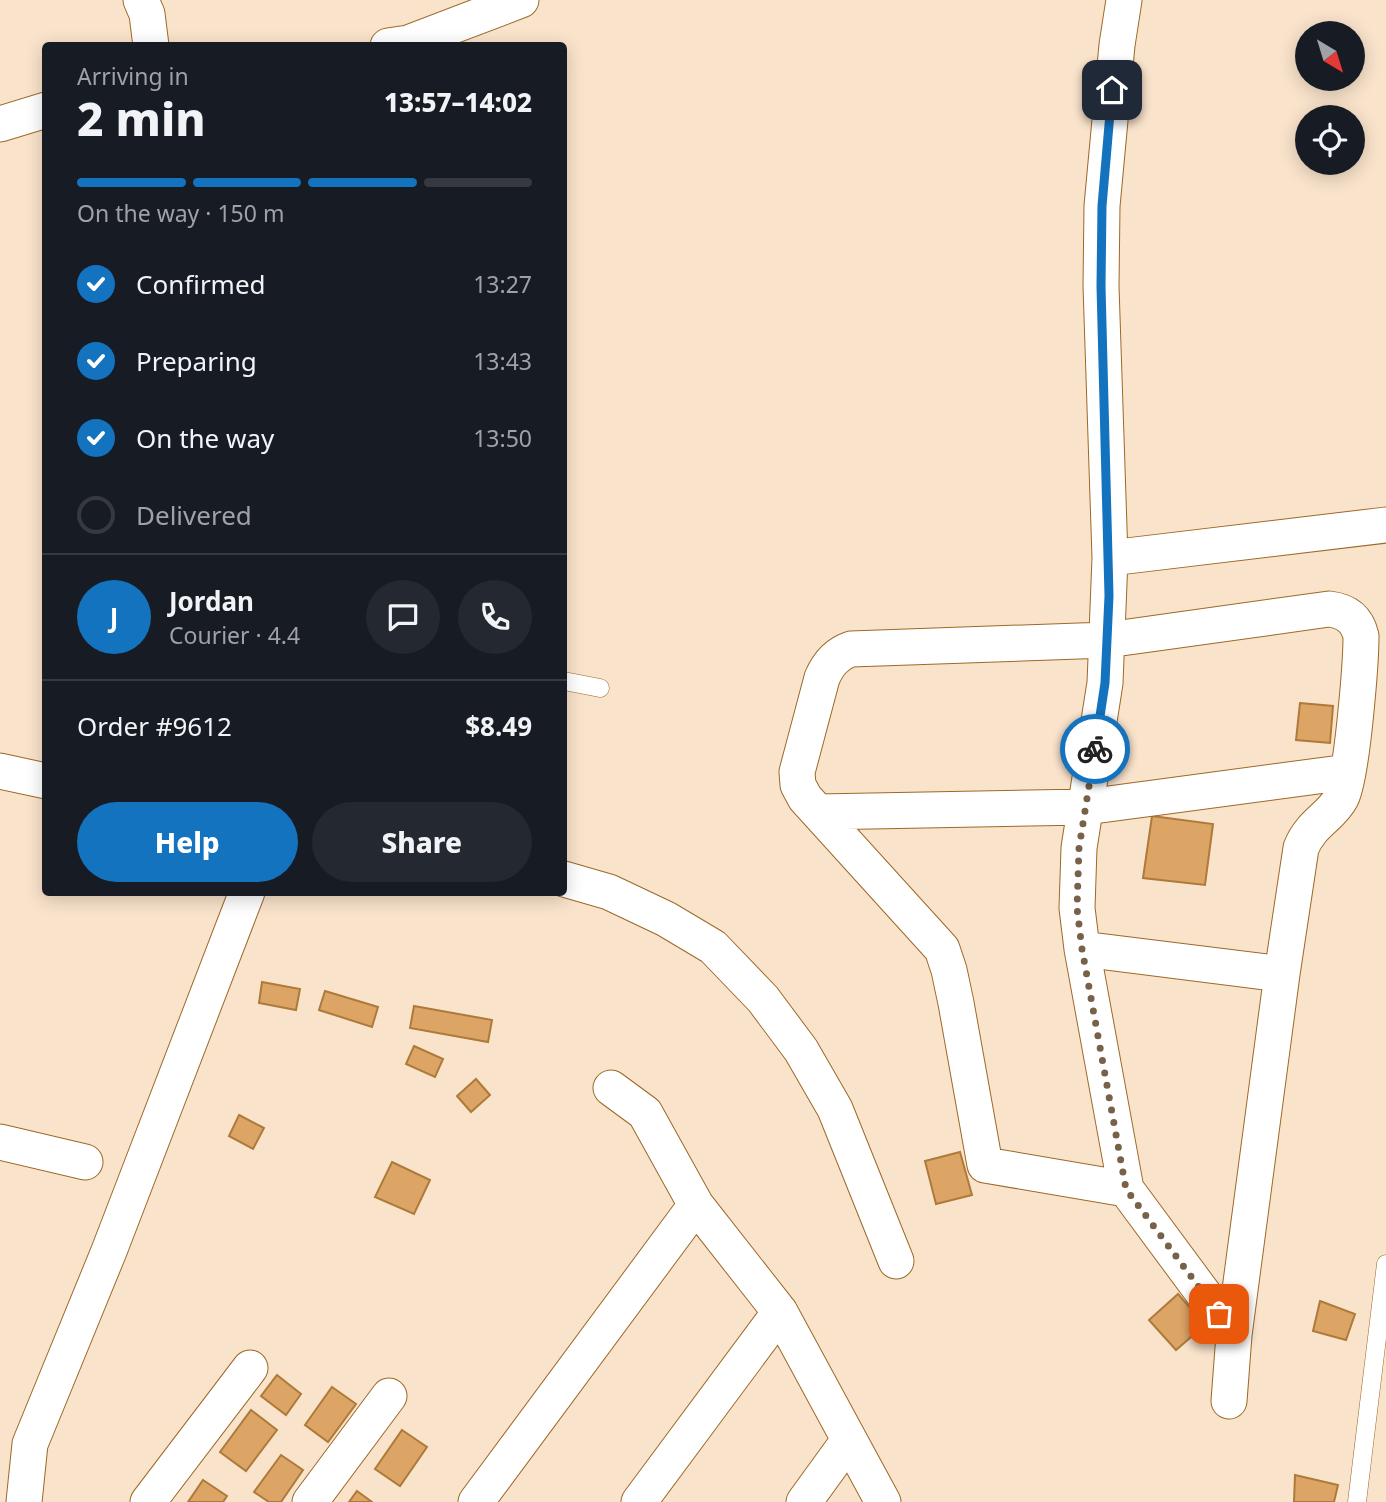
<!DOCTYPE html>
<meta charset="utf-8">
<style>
:root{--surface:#171b24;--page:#242831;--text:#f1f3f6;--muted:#9ea1a6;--line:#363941;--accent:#1473bf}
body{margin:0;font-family:"Noto Sans",sans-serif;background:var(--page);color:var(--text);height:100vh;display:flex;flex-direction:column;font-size:26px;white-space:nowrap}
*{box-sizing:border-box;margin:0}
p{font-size:23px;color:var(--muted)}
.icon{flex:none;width:38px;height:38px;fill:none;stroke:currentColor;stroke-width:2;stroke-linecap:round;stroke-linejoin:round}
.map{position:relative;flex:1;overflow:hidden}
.details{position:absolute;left:42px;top:42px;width:525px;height:854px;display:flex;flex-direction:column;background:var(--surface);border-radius:7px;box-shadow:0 4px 18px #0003}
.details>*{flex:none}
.needle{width:46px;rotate:142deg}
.controls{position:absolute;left:1295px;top:21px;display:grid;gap:14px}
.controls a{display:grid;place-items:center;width:70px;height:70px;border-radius:50%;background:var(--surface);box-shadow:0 4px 18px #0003;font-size:35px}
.pin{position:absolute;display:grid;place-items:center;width:60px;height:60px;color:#fff;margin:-30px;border-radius:14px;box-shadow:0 4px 10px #0006}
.courier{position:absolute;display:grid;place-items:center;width:70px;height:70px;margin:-35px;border:5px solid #1473bf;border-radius:50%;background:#fff;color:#222;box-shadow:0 2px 9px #0007}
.headline em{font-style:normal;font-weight:800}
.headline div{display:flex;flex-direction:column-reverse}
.headline{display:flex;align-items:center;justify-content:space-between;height:119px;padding:0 35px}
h1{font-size:46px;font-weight:800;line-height:52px}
.bar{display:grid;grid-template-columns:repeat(4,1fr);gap:10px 7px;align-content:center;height:84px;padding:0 35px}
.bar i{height:9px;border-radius:5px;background:var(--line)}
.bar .on{background:var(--accent)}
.bar p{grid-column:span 4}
.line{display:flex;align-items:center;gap:18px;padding:0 35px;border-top:2px solid var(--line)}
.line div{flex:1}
.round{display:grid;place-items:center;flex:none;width:74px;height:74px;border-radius:37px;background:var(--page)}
ol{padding:0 35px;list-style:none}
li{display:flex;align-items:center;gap:21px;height:77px}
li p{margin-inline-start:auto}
li .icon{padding:7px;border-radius:50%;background:var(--accent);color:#fff;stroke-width:4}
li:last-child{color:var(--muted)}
li i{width:38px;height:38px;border:4px solid var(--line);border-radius:50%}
.primary-button{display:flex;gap:14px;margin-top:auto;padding:14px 35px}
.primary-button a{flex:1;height:80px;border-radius:42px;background:var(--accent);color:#fff;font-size:28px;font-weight:800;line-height:80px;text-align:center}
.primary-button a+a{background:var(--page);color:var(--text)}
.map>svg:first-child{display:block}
</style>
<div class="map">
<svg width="1386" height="1502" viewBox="0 0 1386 1502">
<rect width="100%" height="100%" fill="#fae3cb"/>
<!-- building -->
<path fill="#dca566" stroke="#ae7a3a" stroke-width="2" d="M 1300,703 L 1333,706 L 1330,743 L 1296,740 Z
M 1152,816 L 1213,824 L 1205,885 L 1143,878 Z
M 262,982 L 300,989 L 296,1010 L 259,1003 Z
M 325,991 L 378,1007 L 372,1027 L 319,1010 Z
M 414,1006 L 492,1020 L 488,1042 L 410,1028 Z
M 414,1046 L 443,1059 L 435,1077 L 406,1064 Z
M 476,1079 L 490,1095 L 471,1112 L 457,1096 Z
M 239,1115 L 264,1128 L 253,1149 L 229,1136 Z
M 960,1152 L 972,1195 L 936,1204 L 925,1161 Z
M 392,1162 L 430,1180 L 414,1214 L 375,1197 Z
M 1178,1294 L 1205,1325 L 1176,1350 L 1149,1320 Z
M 1320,1301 L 1355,1314 L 1346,1340 L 1313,1331 Z
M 277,1375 L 301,1394 L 286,1415 L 261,1396 Z
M 332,1387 L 356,1404 L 328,1442 L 305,1425 Z
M 251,1410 L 277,1430 L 246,1471 L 220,1452 Z
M 402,1430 L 427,1447 L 400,1486 L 375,1469 Z
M 281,1455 L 303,1470 L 281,1502 L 269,1502 L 254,1492 Z
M 1295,1475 L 1338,1485 L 1334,1502 L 1294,1502 Z
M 203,1480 L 227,1496 L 223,1502 L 188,1502 Z
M 357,1491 L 372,1502 L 349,1502 Z"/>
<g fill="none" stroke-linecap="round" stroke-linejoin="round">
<defs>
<path id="lane" d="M 564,681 L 600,688
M 1357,1502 L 1386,1264"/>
<path id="street" d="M 141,0 L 147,14 L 151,46
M 1124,0 L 1117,45 L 1102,206 L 1101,286 L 1110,558 L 1105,683 L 1079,848 L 1077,908 L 1082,949 L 1126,1189 L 1234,1335
M 388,46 L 408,43 L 521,0
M 0,124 L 46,110
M 1110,558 L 1386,525
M 0,771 L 46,781
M 818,812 L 1086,807 L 1348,772
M 564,879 L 609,892 L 666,919 L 713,947 L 763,999 L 801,1050 L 835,1109 L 896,1261
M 1082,949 L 1282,974
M 611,1088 L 645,1113 L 696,1205 L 780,1312 L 883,1502
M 0,1142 L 85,1162
M 1126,1189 L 985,1165 L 956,1003 L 949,970 L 942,949 L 805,798 L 798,785 L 797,772 L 822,678 C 828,664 836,654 851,649 L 1107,640 L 1329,609 C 1346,611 1357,619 1361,636 C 1361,661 1352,780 1341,798 C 1330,818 1311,823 1301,848 L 1282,974 L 1234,1335 L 1229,1401
M 24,1502 L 30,1444 L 109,1251 L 247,892
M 148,1502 L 250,1368
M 310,1502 L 389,1396
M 476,1502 L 696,1205
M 639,1502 L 780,1312
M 804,1502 L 849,1440"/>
</defs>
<!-- lane casing -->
<use href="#lane" stroke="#9c6927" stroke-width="19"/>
<!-- street casing -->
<use href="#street" stroke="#9c6927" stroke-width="37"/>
<!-- lane -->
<use href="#lane" stroke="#fff" stroke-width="18"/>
<!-- street -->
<use href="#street" stroke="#fff" stroke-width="35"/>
</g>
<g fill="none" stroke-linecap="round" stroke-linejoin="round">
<!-- done -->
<path stroke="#776148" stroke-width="7" stroke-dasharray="0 12.6" d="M 1095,749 L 1079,848 L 1077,908 L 1082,949 L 1126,1189 L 1219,1314"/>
<!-- route -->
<path stroke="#1473bf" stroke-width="9" d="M 1095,749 L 1105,683 L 1109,596 L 1101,286 L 1102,206 L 1112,90"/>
</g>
</svg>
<div class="controls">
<a><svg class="needle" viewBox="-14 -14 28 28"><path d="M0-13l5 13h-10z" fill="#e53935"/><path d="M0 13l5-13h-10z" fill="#9ea1a6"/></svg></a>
<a><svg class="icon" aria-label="locate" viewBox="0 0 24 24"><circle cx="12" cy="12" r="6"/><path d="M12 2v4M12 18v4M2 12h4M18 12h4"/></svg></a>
</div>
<div class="pin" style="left:1219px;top:1314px;background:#ea580c"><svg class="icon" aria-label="bag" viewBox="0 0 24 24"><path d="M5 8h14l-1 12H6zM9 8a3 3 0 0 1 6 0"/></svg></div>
<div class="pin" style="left:1112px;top:90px;background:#1f2937"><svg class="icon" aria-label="home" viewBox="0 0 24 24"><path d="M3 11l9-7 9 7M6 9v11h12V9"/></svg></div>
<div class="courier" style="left:1095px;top:749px"><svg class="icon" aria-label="bike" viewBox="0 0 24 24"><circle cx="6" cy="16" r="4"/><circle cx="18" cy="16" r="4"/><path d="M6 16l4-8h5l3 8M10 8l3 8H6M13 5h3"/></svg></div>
<section class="details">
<div class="headline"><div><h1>2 min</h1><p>Arriving in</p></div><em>13:57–14:02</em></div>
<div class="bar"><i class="on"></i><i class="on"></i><i class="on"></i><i></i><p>On the way · 150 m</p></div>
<ol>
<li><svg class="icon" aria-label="check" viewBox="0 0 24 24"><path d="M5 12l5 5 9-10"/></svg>Confirmed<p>13:27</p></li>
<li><svg class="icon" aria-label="check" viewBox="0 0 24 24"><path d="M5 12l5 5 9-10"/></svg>Preparing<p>13:43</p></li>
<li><svg class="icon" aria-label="check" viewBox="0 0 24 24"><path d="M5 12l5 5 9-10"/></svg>On the way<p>13:50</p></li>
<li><i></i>Delivered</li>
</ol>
<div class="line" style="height:126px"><b class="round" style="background:var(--accent);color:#fff">J</b><div><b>Jordan</b><p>Courier · 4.4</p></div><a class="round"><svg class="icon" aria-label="chat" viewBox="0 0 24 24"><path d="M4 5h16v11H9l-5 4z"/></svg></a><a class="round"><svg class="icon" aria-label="phone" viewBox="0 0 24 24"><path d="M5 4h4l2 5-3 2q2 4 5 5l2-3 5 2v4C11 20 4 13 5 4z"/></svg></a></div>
<div class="line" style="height:91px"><div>Order #9612</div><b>$8.49</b></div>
<div class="primary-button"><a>Help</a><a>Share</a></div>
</section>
</div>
